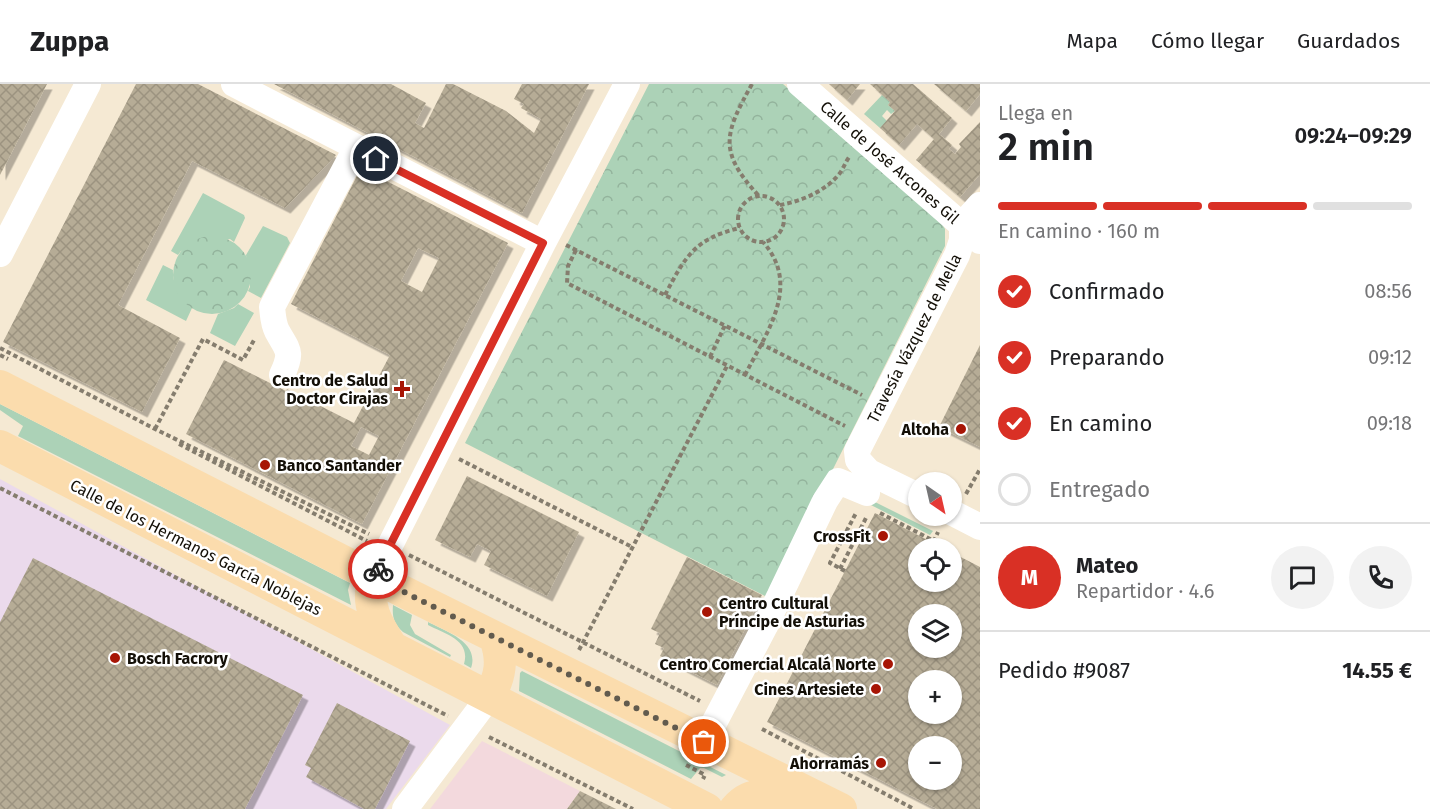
<!DOCTYPE html>
<html lang="es">
<meta charset="utf-8">
<style>
:root{--surface:#fff;--page:#f2f2f2;--text:#202124;--muted:#757577;--line:#e0e0e0;--accent:#d93025}
body{margin:0;font-family:"Fira Sans",sans-serif;background:var(--page);color:var(--text);height:100vh;display:flex;flex-direction:column;font-size:22px;white-space:nowrap}
*{box-sizing:border-box;margin:0}
p{font-size:20px;color:var(--muted)}
.icon{flex:none;width:33px;height:33px;fill:none;stroke:currentColor;stroke-width:2;stroke-linecap:round;stroke-linejoin:round}
.map{position:relative;flex:1;overflow:hidden}
.details{display:flex;flex-direction:column;background:var(--surface);width:450px}
.details>*{flex:none}
.needle{width:39px;rotate:146deg}
.buttons{position:absolute;left:908px;top:388px;display:grid;gap:12px}
.buttons a{display:grid;place-items:center;width:54px;height:54px;border-radius:50%;background:var(--surface);box-shadow:0 2px 4px #0004;font-size:30px}
.pin{position:absolute;display:grid;place-items:center;width:51px;height:51px;color:#fff;margin:-26px;border:3px solid #fff;border-radius:50%;box-shadow:0 2px 6px #0007}
.courier{position:absolute;display:grid;place-items:center;width:60px;height:60px;margin:-30px;border:4px solid #d93025;border-radius:50%;background:#fff;color:#222;box-shadow:0 2px 8px #0007}
.summary em{font-style:normal;font-weight:600}
.summary div{display:flex;flex-direction:column-reverse}
.summary{display:flex;align-items:center;justify-content:space-between;height:102px;padding:0 18px}
h1{font-size:39px;font-weight:600;line-height:45px}
.bar{display:grid;grid-template-columns:repeat(4,1fr);gap:9px 6px;align-content:center;height:72px;padding:0 18px}
.bar i{height:8px;border-radius:4px;background:var(--line)}
.bar .on{background:var(--accent)}
.bar p{grid-column:span 4}
.line{display:flex;align-items:center;gap:15px;padding:0 18px;border-top:2px solid var(--line)}
.line div{flex:1}
.round{display:grid;place-items:center;flex:none;width:63px;height:63px;border-radius:32px;background:var(--page)}
ol{padding:0 18px;list-style:none}
li{display:flex;align-items:center;gap:18px;height:66px}
li p{margin-inline-start:auto}
li .icon{padding:6px;border-radius:50%;background:var(--accent);color:#fff;stroke-width:4}
li:last-child{color:var(--muted)}
li i{width:33px;height:33px;border:3px solid var(--line);border-radius:50%}
header{display:flex;align-items:center;gap:36px;box-sizing:border-box;height:84px;padding:0 30px;background:var(--surface);border-bottom:2px solid var(--line)}
header strong{font-size:28px}
nav{display:flex;gap:33px;margin-inline-start:auto;font-size:21px}
main{display:flex;flex:1;min-height:0}
.map>svg:first-child{display:block}
</style>
<header>
<strong>Zuppa</strong>
<nav><a>Mapa</a><a>Cómo llegar</a><a>Guardados</a></nav>
</header>
<main>
<div class="map">
<svg width="980" height="725" viewBox="0 0 980 725">
<defs>
<pattern id="park-crowns" width="20" height="18" patternUnits="userSpaceOnUse" patternTransform="scale(1.5)"><rect width="20" height="18" fill="#acd2b7"/><path d="M2 6a3 3 0 1 1 6 0M12 15a3 3 0 1 1 6 0" fill="none" stroke="#93b39c"/></pattern>
<pattern id="building-cross-hatch" width="8" height="8" patternUnits="userSpaceOnUse" patternTransform="scale(1.5)"><rect width="8" height="8" fill="#b6ac96"/><path d="M0 0l8 8M0 8l8-8" fill="none" stroke="#9c9380"/></pattern>
<filter id="shadow"><feDropShadow dx="5.5" dy="5.5" stdDeviation="0" flood-color="#0004"/></filter>
</defs>
<rect width="100%" height="100%" fill="#f5e9d3"/>
<!-- commercial -->
<path fill="#ebdaec" d="M 0,395 L 450,641 L 386,725 L 0,725 Z"/>
<!-- education -->
<path fill="#f3d9dd" d="M 482,657 L 580,707 L 567,725 L 430,725 Z"/>
<!-- green -->
<path fill="#acd2b7" d="M 882,11 L 890,18 L 888,21 L 895,27 L 891,30 L 887,26 L 882,32 L 887,37 L 880,44 L 864,30 Z
M 203,109 L 244,131 L 245,134 L 234,158 L 230,155 L 181,167 L 178,171 L 171,167 Z
M 263,142 L 287,153 L 290,159 L 261,214 L 248,207 L 250,203 L 246,171 Z
M 163,181 L 173,186 C 172,200 181,216 192,224 L 186,237 L 146,216 Z
M 238,220 L 254,229 L 235,262 L 210,249 L 218,230 L 234,224 Z
M 0,320 L 350,499 L 348,506 L 351,521 L 18,352 L 23,342 L 0,326 Z
M 869,415 L 933,447 L 930,451 L 867,419 Z
M 393,521 L 412,531 L 410,541 L 415,550 L 451,571 L 450,573 L 403,548 C 394,540 392,533 393,521 Z
M 428,538 C 445,547 480,558 471,584 L 464,580 C 471,556 445,550 428,541 Z
M 522,587 L 726,691 L 722,693 L 704,684 L 700,684 L 691,695 L 519,607 L 520,589 Z"/>
<!-- park -->
<path fill="url(#park-crowns)" d="M 649,0 L 783,0 L 936,130 L 945,145 L 945,162 L 825,401 L 767,513 L 465,359 Z
M173 191a39 39 0 1 1 78 0a39 39 0 1 1-78 0Z"/>
<!-- building -->
<path fill="url(#building-cross-hatch)" fill-rule="evenodd" filter="url(#shadow)" d="M 0,0 L 47,0 L 0,91 Z
M 136,0 L 198,0 L 336,71 L 285,124 L 192,77 L 118,221 L 180,254 L 142,328 L 3,258 Z
M 274,0 L 391,0 L 426,19 L 415,39 L 424,44 L 446,0 L 453,0 L 506,27 L 534,49 L 541,35 L 521,24 L 524,20 L 514,15 L 522,0 L 589,0 L 522,129 Z
M 829,0 L 860,0 L 847,16 Z
M 870,0 L 913,0 L 952,34 L 939,50 L 952,61 L 949,65 L 955,70 L 961,63 L 959,60 L 980,38 L 980,90 L 960,113 L 916,76 L 934,55 L 917,40 L 899,61 L 880,44 L 895,27 L 888,21 L 890,18 Z
M 934,0 L 980,0 L 980,10 L 966,27 Z
M 361,84 L 508,159 L 362,440 L 186,350 L 224,276 L 286,307 L 287,305 L 354,339 L 390,271 L 291,220 ZM 418,164 L 439,174 L 422,208 L 401,197 ZM 361,343 L 379,352 L 369,371 L 351,362 Z
M 980,261 L 980,363 L 939,343 Z
M 467,392 L 579,448 L 547,512 L 484,481 L 491,467 L 477,460 L 470,473 L 435,456 Z
M 875,429 L 945,465 L 918,465 L 918,498 L 951,498 L 951,468 L 980,483 L 980,725 L 937,725 L 767,638 ZM 918,531 L 951,531 L 951,564 L 918,564 ZM 918,597 L 951,597 L 951,630 L 918,630 ZM 918,663 L 951,663 L 951,696 L 918,696 Z
M 687,473 L 762,511 L 717,601 L 660,572 L 664,564 L 655,560 L 660,549 L 651,545 Z
M 33,474 L 303,611 L 245,725 L 0,725 L 0,538 Z
M 337,619 L 410,657 L 375,725 L 364,725 L 306,693 L 311,684 L 305,681 Z
M 580,707 L 616,725 L 567,725 Z"/>
<g fill="none" stroke-linecap="round" stroke-linejoin="round">
<!-- path -->
<path stroke="#857d6e" stroke-width="4" stroke-dasharray="4.5 3" stroke-linecap="butt" d="M 752,0 C 725,49 717,67 759,112
M738 135a23 23 0 1 1 46 0a23 23 0 1 1-46 0Z
M 780,121 C 802,117 826,107 840,89 C 844,83 846,77 850,72
M 566,161 L 862,311
M 576,166 L 568,182 L 567,199 L 845,342
M 665,211 C 685,173 695,154 740,144
M 0,264 L 155,345 L 369,450
M 0,271 L 8,275
M 710,273 L 725,241
M 745,291 C 766,249 802,202 763,158
M 155,345 L 203,255 L 243,276 L 254,256
M 179,360 L 367,457
M 459,375 L 632,463
M 0,404 L 448,632
M 966,410 L 980,385
M 880,429 L 934,457 L 938,448
M 409,471 L 700,617
M 840,485 L 867,432
M 845,487 L 830,479 L 856,429
M 579,566 L 727,282
M 762,645 L 914,725
M 489,653 L 633,725
M 686,681 L 705,691 L 703,695"/>
<!-- minor -->
<path stroke="#fff" stroke-width="26" d="M 234,0 L 543,159
M 800,0 L 980,157
M 0,170 L 88,0
M 282,291 C 293,267 288,267 277,247 C 273,239 273,231 272,223 L 356,64
M 918,412 L 869,388 L 858,376 L 857,367 L 957,171 L 962,156 L 962,141 L 980,121
M 951,428 L 980,443
M 374,493 L 543,159 L 627,0
M 704,658 L 765,542 L 825,417 L 838,397 L 867,409
M 405,725 L 489,613"/>
<!-- major -->
<path stroke="#fbdcad" stroke-width="32" d="M 0,302 L 374,493 L 841,725
M 0,362 L 707,725
M 374,493 C 365,521 377,540 392,563
M 489,613 C 501,592 503,576 495,554
M 735,725 C 755,702 777,713 801,725"/>
</g>
<g fill="none" stroke-linecap="round" stroke-linejoin="round">
<!-- done -->
<path stroke="#625b4e" stroke-width="6" stroke-dasharray="0 10.8" d="M 378,485 L 374,493 L 704,658"/>
<!-- route -->
<path stroke="#d93025" stroke-width="8" d="M 376,75 L 543,159 L 378,485"/>
</g>
<!-- markers -->
<g fill="#a71505" stroke="#fff" stroke-width="2">
<path d="M399 296h6v6h6v6h-6v6h-6v-6h-6v-6h6z"/>
<circle cx="961" cy="345" r="6"/>
<circle cx="265" cy="381" r="6"/>
<circle cx="883" cy="452" r="6"/>
<circle cx="707" cy="528" r="6"/>
<circle cx="115" cy="574" r="6"/>
<circle cx="888" cy="580" r="6"/>
<circle cx="876" cy="605" r="6"/>
<circle cx="881" cy="679" r="6"/>
</g>
<g text-anchor="middle" stroke-width="5" stroke-linejoin="round" paint-order="stroke">
<!-- street labels -->
<g font-size="16" fill="#130f07" stroke="#fff">
<text transform="translate(890 78) rotate(41)" y="6">Calle de José Arcones Gil</text>
<text transform="translate(914 254) rotate(-63)" y="6">Travesía Vázquez de Mella</text>
<text transform="translate(196 463) rotate(27)" y="6">Calle de los Hermanos García Noblejas</text>
</g>
<!-- poi labels -->
<g font-size="16" font-weight="bold" fill="#130f07" stroke="#fff" text-anchor="end">
<text x="388" y="302">Centro de Salud<tspan x="388" dy="18">Doctor Cirajas</tspan></text>
<text x="949" y="351">Altoha</text>
<text x="277" y="387" text-anchor="start">Banco Santander</text>
<text x="871" y="458">CrossFit</text>
<text x="719" y="525" text-anchor="start">Centro Cultural<tspan x="719" dy="18">Príncipe de Asturias</tspan></text>
<text x="127" y="580" text-anchor="start">Bosch Facrory</text>
<text x="876" y="586">Centro Comercial Alcalá Norte</text>
<text x="864" y="611">Cines Artesiete</text>
<text x="869" y="685">Ahorramás</text>
</g>
</g>
</svg>
<div class="buttons">
<a><svg class="needle" viewBox="-14 -14 28 28"><path d="M0-13l5 13h-10z" fill="#e53935"/><path d="M0 13l5-13h-10z" fill="#757577"/></svg></a>
<a><svg class="icon" aria-label="locate" viewBox="0 0 24 24"><circle cx="12" cy="12" r="6"/><path d="M12 2v4M12 18v4M2 12h4M18 12h4"/></svg></a>
<a><svg class="icon" aria-label="layers" viewBox="0 0 24 24"><path d="M12 4l9 5-9 5-9-5zM3 14l9 5 9-5"/></svg></a>
<a>+</a>
<a>−</a>
</div>
<div class="pin" style="left:704px;top:658px;background:#ea580c"><svg class="icon" aria-label="bag" viewBox="0 0 24 24"><path d="M5 8h14l-1 12H6zM9 8a3 3 0 0 1 6 0"/></svg></div>
<div class="pin" style="left:376px;top:75px;background:#1f2937"><svg class="icon" aria-label="home" viewBox="0 0 24 24"><path d="M3 11l9-7 9 7M6 9v11h12V9"/></svg></div>
<div class="courier" style="left:378px;top:485px"><svg class="icon" aria-label="bike" viewBox="0 0 24 24"><circle cx="6" cy="16" r="4"/><circle cx="18" cy="16" r="4"/><path d="M6 16l4-8h5l3 8M10 8l3 8H6M13 5h3"/></svg></div>
</div>
<section class="details">
<div class="summary"><div><h1>2 min</h1><p>Llega en</p></div><em>09:24–09:29</em></div>
<div class="bar"><i class="on"></i><i class="on"></i><i class="on"></i><i></i><p>En camino · 160 m</p></div>
<ol>
<li><svg class="icon" aria-label="check" viewBox="0 0 24 24"><path d="M5 12l5 5 9-10"/></svg>Confirmado<p>08:56</p></li>
<li><svg class="icon" aria-label="check" viewBox="0 0 24 24"><path d="M5 12l5 5 9-10"/></svg>Preparando<p>09:12</p></li>
<li><svg class="icon" aria-label="check" viewBox="0 0 24 24"><path d="M5 12l5 5 9-10"/></svg>En camino<p>09:18</p></li>
<li><i></i>Entregado</li>
</ol>
<div class="line" style="height:108px"><b class="round" style="background:var(--accent);color:#fff">M</b><div><b>Mateo</b><p>Repartidor · 4.6</p></div><a class="round"><svg class="icon" aria-label="chat" viewBox="0 0 24 24"><path d="M4 5h16v11H9l-5 4z"/></svg></a><a class="round"><svg class="icon" aria-label="phone" viewBox="0 0 24 24"><path d="M5 4h4l2 5-3 2q2 4 5 5l2-3 5 2v4C11 20 4 13 5 4z"/></svg></a></div>
<div class="line" style="height:78px"><div>Pedido #9087</div><b>14.55 €</b></div>
</section>
</main>
